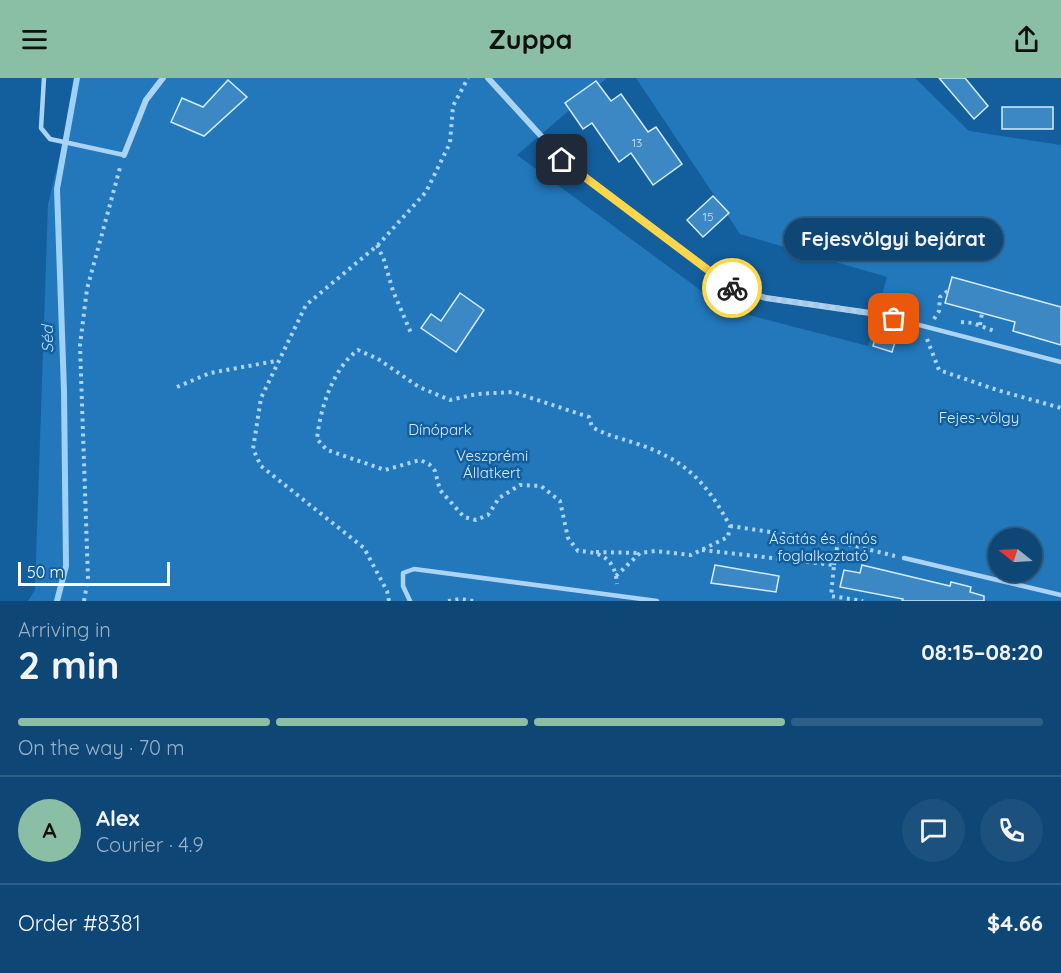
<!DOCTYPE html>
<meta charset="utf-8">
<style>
:root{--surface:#0e4776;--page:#1c517e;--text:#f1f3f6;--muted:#9bb2c5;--line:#2e5f88;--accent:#8abfa5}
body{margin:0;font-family:Quicksand,sans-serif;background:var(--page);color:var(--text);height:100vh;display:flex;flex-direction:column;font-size:22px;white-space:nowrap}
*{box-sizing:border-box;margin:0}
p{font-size:20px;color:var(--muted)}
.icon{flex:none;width:33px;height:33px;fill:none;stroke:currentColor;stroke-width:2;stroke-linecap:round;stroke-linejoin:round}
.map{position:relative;height:523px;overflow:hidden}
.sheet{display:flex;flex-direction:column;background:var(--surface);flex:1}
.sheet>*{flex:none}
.needle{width:39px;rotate:288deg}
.buttons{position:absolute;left:988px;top:450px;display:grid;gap:12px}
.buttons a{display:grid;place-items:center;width:54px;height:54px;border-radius:50%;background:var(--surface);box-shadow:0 2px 4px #0004,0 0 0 2px var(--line);font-size:30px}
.scale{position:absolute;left:18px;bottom:15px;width:152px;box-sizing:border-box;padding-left:6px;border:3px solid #fff;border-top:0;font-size:16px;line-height:21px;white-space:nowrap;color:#fff;-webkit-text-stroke:4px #135f9e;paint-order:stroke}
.pin{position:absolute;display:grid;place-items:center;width:51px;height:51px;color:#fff;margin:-26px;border-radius:12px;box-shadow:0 3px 9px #0006}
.courier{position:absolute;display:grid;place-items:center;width:60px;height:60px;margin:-30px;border:4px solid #ffd54a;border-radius:50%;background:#fff;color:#222;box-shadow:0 2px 8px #0007}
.bubble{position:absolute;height:42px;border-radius:21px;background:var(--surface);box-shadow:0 2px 4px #0004,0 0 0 2px var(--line);font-size:20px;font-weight:700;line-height:42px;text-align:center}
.overview em{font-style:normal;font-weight:700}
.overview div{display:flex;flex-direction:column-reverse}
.overview{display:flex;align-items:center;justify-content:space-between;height:102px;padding:0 18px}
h1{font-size:39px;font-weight:700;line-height:45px}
.bar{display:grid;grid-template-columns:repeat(4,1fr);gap:9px 6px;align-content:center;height:72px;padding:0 18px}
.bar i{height:8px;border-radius:4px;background:var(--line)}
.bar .on{background:var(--accent)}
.bar p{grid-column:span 4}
.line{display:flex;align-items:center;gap:15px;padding:0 18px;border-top:2px solid var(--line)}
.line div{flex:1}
.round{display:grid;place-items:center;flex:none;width:63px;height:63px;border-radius:32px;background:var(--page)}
header{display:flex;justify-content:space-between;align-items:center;height:78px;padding:0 18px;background:var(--accent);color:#111;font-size:27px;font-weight:700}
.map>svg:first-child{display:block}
</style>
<header><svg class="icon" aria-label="menu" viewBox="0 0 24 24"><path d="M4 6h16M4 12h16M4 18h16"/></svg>Zuppa<svg class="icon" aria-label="share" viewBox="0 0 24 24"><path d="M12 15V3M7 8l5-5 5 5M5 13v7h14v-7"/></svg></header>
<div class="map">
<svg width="1061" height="523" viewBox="0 0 1061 523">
<rect width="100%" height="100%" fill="#135f9e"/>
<!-- green -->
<path fill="#2278bb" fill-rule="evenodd" d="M 79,0 L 607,0 L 517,77 L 726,231 L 868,268 L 887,199 L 740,156 L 636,0 L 915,0 L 969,53 L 1061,67 L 1061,523 L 28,523 L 35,512 L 48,126 ZM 999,460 L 1032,460 L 1032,494 L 999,494 Z"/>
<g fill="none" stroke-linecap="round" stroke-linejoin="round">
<!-- stream -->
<path stroke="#9dd1f7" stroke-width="6" d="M 57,523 L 66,488 L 64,313 L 57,111 L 77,0"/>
</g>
<!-- building -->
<path fill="#3c88c5" stroke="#d3ebfd" stroke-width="1.5" d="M 939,0 L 965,0 L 988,28 L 974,41 Z
M 228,2 L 247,19 L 204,58 L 171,44 L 182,20 L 203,29 Z
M 596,3 L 611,23 L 621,16 L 648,54 L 656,49 L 682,86 L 653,107 L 631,75 L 619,84 L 592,45 L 583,51 L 565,25 Z
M 1002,29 L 1053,29 L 1053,51 L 1002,51 Z
M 713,118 L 729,135 L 703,159 L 687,142 Z
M 952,199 L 1061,229 L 1061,267 L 1013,253 L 1015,244 L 945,225 Z
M 460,215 L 484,232 L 456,274 L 421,250 L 431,236 L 441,243 Z
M 879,246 L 899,251 L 892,274 L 873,268 Z
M 715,487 L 779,498 L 776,514 L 711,505 Z
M 862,487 L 950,508 L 951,504 L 971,509 L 970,514 L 984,518 L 984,523 L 902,523 L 903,521 L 840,509 L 844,492 L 860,495 Z"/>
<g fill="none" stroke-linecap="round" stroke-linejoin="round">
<!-- path -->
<path stroke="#abd4f4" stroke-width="4" stroke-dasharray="3 4.5" stroke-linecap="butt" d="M 377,167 L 384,182 L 393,213 L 411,255
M 934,241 L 939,233 L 940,219 L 949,212
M 961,244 L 973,245 L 994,253
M 980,247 L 982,235
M 927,261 L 939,292 L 997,312 L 1061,330
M 177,309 L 210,295 L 276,283
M 730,448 L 838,464 L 895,478
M 702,472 L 834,487 L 831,518 L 863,523
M 596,474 L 639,475
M 834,487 L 838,464
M 616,498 L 640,475 L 655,473 L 691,477 L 728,459 L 730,448 C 706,403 684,381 635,365 C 619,360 606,357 592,349 L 589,339 L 513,314 L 477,316 L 450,322 L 419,309 L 378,281 L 358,272 C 333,290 320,331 317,361 L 327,372 L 385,392 L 420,382 L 429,386 L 435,393 L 440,412 L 464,439 L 476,442 L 488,437 L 499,420 L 520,407 L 541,408 L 560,423 L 568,460 L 578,473 C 601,474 615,480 617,506
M 84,523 L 88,501 L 80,267 L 87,211 L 121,86
M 389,523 L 387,513 L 364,470 L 261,388 L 253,371 L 261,320 L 306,227 L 378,167 L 426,114 L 450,65 L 453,28 L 468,0
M 448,523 L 460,521 L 474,523"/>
<!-- lane -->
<path stroke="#abd4f4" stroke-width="4.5" d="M 44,0 L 41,50 L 50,61 L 124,77
M 877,236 L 1061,284
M 904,480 L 1061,517
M 410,523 L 403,508 L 403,495 L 414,491 L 657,523"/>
<!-- street -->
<path stroke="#abd4f4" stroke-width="6" d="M 488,0 L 563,82 L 733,210 L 766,220 L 877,236
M 124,77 L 146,22 L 163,0"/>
</g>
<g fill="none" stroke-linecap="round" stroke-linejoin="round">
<!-- done -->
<path stroke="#acc7dd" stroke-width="6" stroke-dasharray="0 10.8" d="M 732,210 L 766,220 L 877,236 L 894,241"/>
<!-- route -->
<path stroke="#ffd54a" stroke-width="8" d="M 562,82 L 732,210"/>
</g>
<g text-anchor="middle" stroke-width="5" stroke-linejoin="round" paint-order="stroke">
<!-- number labels -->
<g font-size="12" fill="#cee1f0">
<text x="637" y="69">13</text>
<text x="708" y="143">15</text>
</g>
<!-- park labels -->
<g font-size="15" fill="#d3ebfd" stroke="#135f9e">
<text x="979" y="345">Fejes-völgy</text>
<text x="440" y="357">Dínópark</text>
<text x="492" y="383">Veszprémi<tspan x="492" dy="17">Állatkert</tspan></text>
<text x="823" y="466">Ásatás és dínós<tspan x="823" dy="17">foglalkoztató</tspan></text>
</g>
<!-- water labels -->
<g font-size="16" font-style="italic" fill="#b7ddfa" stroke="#135f9e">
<text transform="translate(47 261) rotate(-91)" y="6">Séd</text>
</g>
</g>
</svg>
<div class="buttons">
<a><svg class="needle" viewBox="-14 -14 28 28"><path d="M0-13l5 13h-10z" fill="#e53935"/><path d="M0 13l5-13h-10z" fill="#9bb2c5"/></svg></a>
</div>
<div class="scale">50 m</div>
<div class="pin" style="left:894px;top:241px;background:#ea580c"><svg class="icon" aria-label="bag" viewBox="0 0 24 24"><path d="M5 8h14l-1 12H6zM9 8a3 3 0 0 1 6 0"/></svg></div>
<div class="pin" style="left:562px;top:82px;background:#1f2937"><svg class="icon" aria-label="home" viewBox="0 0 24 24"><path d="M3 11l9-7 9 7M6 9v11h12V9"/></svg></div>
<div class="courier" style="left:732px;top:210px"><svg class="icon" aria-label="bike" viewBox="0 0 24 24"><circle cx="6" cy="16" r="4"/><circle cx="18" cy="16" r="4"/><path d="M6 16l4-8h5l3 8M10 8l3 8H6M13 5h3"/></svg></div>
<div class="bubble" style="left:784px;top:140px;width:219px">Fejesvölgyi bejárat</div>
</div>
<section class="sheet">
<div class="overview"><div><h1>2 min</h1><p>Arriving in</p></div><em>08:15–08:20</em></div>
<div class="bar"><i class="on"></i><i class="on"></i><i class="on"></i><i></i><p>On the way · 70 m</p></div>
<div class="line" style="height:108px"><b class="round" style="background:var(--accent);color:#111">A</b><div><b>Alex</b><p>Courier · 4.9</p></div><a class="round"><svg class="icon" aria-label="chat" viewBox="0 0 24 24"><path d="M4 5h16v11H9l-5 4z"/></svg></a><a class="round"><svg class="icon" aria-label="phone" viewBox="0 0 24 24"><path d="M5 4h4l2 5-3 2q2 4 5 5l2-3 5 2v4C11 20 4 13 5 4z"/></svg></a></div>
<div class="line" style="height:78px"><div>Order #8381</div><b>$4.66</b></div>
</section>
